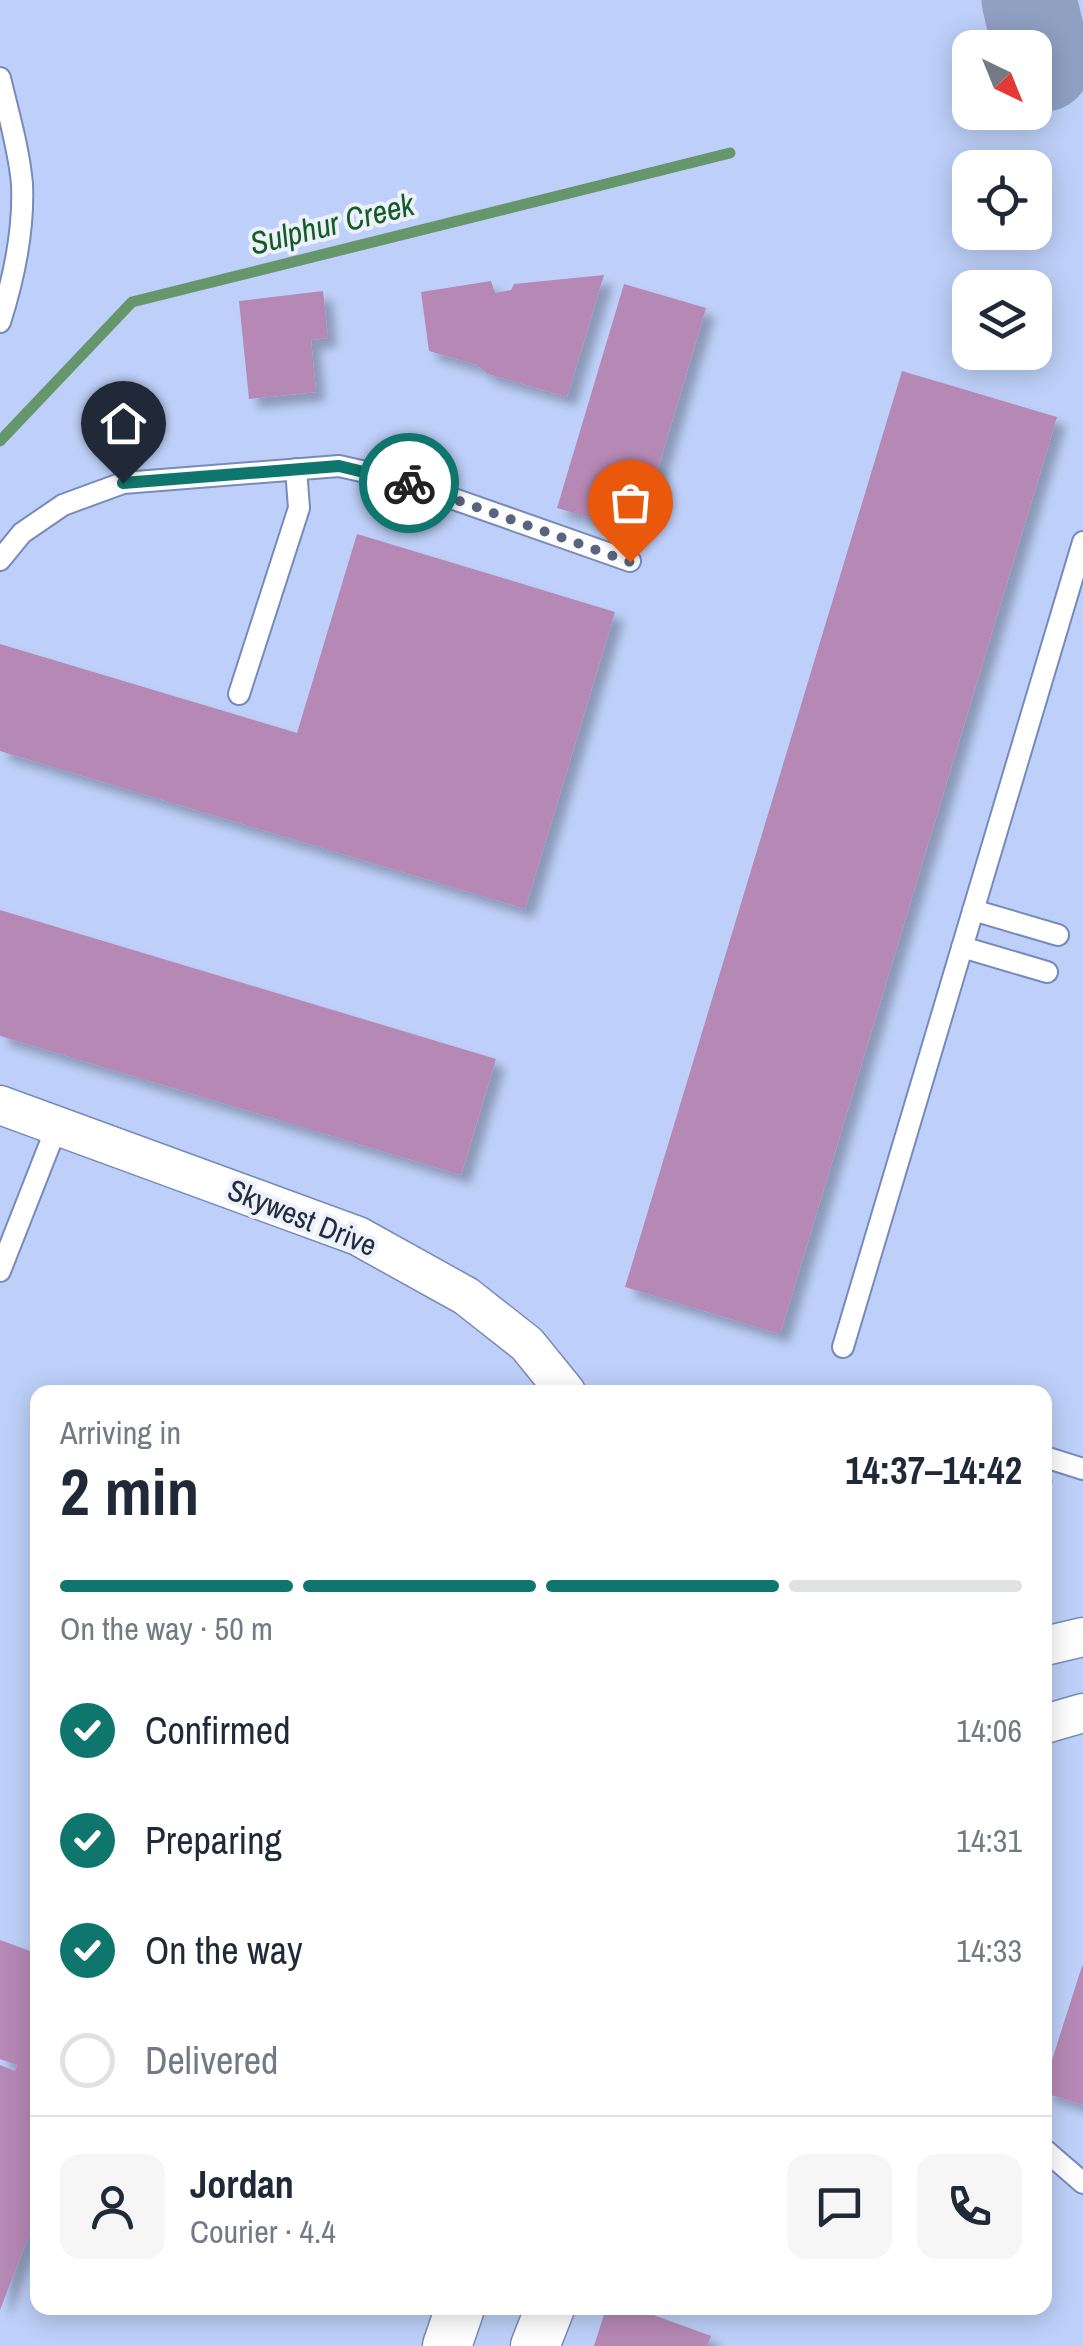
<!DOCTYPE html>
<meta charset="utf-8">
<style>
:root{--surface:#fff;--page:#f6f6f7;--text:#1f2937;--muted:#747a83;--line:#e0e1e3;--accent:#0f766e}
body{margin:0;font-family:"Archivo Narrow",sans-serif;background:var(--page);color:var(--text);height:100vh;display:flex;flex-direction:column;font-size:38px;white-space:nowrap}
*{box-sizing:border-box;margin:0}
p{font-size:32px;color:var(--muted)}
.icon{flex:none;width:55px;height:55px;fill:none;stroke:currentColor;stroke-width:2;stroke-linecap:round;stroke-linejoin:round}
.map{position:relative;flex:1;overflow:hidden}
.drawer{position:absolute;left:30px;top:1385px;width:1022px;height:930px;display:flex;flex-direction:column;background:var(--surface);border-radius:20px;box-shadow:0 5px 25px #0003}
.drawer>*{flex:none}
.needle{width:65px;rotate:137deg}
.tools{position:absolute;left:952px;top:30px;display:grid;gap:20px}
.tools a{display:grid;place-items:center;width:100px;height:100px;border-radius:20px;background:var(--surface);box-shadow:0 5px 25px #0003;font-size:50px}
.pin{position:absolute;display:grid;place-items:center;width:85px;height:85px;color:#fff;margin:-102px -42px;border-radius:50% 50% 50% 0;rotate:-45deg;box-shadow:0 0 10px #0007}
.pin .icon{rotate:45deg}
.courier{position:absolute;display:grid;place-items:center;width:100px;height:100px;margin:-50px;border:8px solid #0f766e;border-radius:50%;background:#fff;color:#222;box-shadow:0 2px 12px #0007}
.overview em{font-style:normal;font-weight:700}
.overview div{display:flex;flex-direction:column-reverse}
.overview{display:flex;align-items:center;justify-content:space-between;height:170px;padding:0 30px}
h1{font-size:65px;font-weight:700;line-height:75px}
.bar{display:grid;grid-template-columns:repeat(4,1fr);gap:15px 10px;align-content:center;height:120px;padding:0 30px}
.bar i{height:12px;border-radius:8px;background:var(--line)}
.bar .on{background:var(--accent)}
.bar p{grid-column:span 4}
.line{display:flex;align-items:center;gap:25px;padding:0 30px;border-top:2px solid var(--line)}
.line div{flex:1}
.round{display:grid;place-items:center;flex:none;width:105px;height:105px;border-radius:20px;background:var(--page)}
ol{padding:0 30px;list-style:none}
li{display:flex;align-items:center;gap:30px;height:110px}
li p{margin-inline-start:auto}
li .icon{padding:10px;border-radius:50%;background:var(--accent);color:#fff;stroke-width:4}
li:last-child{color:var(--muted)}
li i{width:55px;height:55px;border:5px solid var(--line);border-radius:50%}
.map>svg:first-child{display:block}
</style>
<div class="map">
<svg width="1083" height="2346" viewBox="0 0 1083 2346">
<defs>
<filter id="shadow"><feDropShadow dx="9" dy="9" stdDeviation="5" flood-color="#0004"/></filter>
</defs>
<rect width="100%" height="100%" fill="#bed0f9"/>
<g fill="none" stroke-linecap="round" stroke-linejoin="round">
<!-- stream -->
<path stroke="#66966b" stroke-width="11" d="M 0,441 L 132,302 L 730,153
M 1045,1486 L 1047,1481"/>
<!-- taxiway -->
<path stroke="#90a0c2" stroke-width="95" d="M 1029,0 L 1044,64"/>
</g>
<!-- building -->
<path fill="#b688b5" filter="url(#shadow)" d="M 604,275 L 567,397 L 488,374 L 477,365 L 429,351 L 421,292 L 491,281 L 495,293 L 511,290 L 514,284 Z
M 624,284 L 706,308 L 639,532 L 557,508 Z
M 323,291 L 328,338 L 311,340 L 316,392 L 249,399 L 239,301 Z
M 902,371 L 1057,417 L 780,1334 L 625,1287 Z
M 357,534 L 615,612 L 525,909 L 0,751 L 0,644 L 297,733 Z
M 0,910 L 496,1059 L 461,1175 L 0,1036 Z
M 0,1940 L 38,1954 L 38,2212 L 0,2310 L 0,2065 L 15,2071 L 17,2065 L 0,2059 Z
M 1082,1966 L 1083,1966 L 1083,2105 L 1045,2093 L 1045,2082 Z
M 606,2308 L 634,2308 L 711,2336 L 707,2346 L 594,2346 Z"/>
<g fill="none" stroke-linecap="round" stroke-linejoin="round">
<defs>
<path id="service" d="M 0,78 C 8,112 19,149 22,184 C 24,230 14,278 0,322
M 0,560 L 22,533 L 63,505 L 123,483 L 339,466 L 397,479 L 630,561
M 239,694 L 299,508 L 296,469
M 973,910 L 1058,935
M 962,947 L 1047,972
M 0,1271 L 57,1126
M 843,1347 L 1083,542
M 1045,1457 L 1083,1469
M 1045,2150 L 1083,2183"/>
<path id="minor" d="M 0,1105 L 358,1236 L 466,1296 L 527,1344 L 566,1392
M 1045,1646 L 1083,1637
M 1045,1724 L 1083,1713"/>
<path id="tertiary" d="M 447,2346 L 460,2308
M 535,2346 L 550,2308"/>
</defs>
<!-- service casing -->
<use href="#service" stroke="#778bbb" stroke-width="24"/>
<!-- minor casing -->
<use href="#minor" stroke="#778bbb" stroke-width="41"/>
<!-- tertiary casing -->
<use href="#tertiary" stroke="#778bbb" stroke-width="51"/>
<!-- service -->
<use href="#service" stroke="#fff" stroke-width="20"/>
<!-- minor -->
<use href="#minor" stroke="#fff" stroke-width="38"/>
<!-- tertiary -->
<use href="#tertiary" stroke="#fff" stroke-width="48"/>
</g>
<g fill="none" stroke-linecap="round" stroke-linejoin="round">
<!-- done -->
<path stroke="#596580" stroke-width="10" stroke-dasharray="0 18" d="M 409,483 L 630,562"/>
<!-- route -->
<path stroke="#0f766e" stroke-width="12" d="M 123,483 L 339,466 L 409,483"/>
</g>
<g text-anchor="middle" stroke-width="8" stroke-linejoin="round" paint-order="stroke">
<!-- street labels -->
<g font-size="30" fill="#232b3f" stroke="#ecf1fc">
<text transform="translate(302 1218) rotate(22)" y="10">Skywest Drive</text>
</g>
<!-- water labels -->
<g font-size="32" font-style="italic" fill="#135c23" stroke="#ecf1fc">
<text transform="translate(332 224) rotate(-14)" y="11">Sulphur Creek</text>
</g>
</g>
</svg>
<div class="tools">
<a><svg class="needle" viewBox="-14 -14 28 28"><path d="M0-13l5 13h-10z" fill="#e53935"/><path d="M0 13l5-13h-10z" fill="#747a83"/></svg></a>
<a><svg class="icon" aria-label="locate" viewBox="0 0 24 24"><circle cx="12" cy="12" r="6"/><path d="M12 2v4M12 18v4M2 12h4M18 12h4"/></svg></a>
<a><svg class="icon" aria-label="layers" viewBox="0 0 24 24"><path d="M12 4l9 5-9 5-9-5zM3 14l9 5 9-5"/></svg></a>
</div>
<div class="pin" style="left:630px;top:562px;background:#ea580c"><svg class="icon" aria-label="bag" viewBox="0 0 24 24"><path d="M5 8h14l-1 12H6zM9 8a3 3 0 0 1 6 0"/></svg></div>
<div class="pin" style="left:123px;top:483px;background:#1f2937"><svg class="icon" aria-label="home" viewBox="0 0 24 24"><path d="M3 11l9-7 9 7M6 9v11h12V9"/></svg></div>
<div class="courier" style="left:409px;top:483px"><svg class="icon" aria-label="bike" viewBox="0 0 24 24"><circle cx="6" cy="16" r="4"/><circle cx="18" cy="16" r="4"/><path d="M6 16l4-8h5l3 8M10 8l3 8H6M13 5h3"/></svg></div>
<section class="drawer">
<div class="overview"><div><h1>2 min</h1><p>Arriving in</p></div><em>14:37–14:42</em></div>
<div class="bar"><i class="on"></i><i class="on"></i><i class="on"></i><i></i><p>On the way · 50 m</p></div>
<ol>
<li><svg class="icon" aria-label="check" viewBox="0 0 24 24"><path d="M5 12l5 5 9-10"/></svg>Confirmed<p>14:06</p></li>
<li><svg class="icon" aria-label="check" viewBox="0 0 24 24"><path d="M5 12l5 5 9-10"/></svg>Preparing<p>14:31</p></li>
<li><svg class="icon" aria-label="check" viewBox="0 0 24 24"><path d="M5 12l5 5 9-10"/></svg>On the way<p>14:33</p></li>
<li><i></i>Delivered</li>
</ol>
<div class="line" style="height:180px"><a class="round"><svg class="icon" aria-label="person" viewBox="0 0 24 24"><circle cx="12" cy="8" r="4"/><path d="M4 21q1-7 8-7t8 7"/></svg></a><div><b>Jordan</b><p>Courier · 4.4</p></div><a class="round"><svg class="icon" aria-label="chat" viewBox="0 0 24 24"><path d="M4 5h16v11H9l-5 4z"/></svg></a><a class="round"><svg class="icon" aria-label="phone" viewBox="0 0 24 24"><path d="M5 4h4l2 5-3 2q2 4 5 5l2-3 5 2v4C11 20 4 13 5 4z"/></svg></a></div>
</section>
</div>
